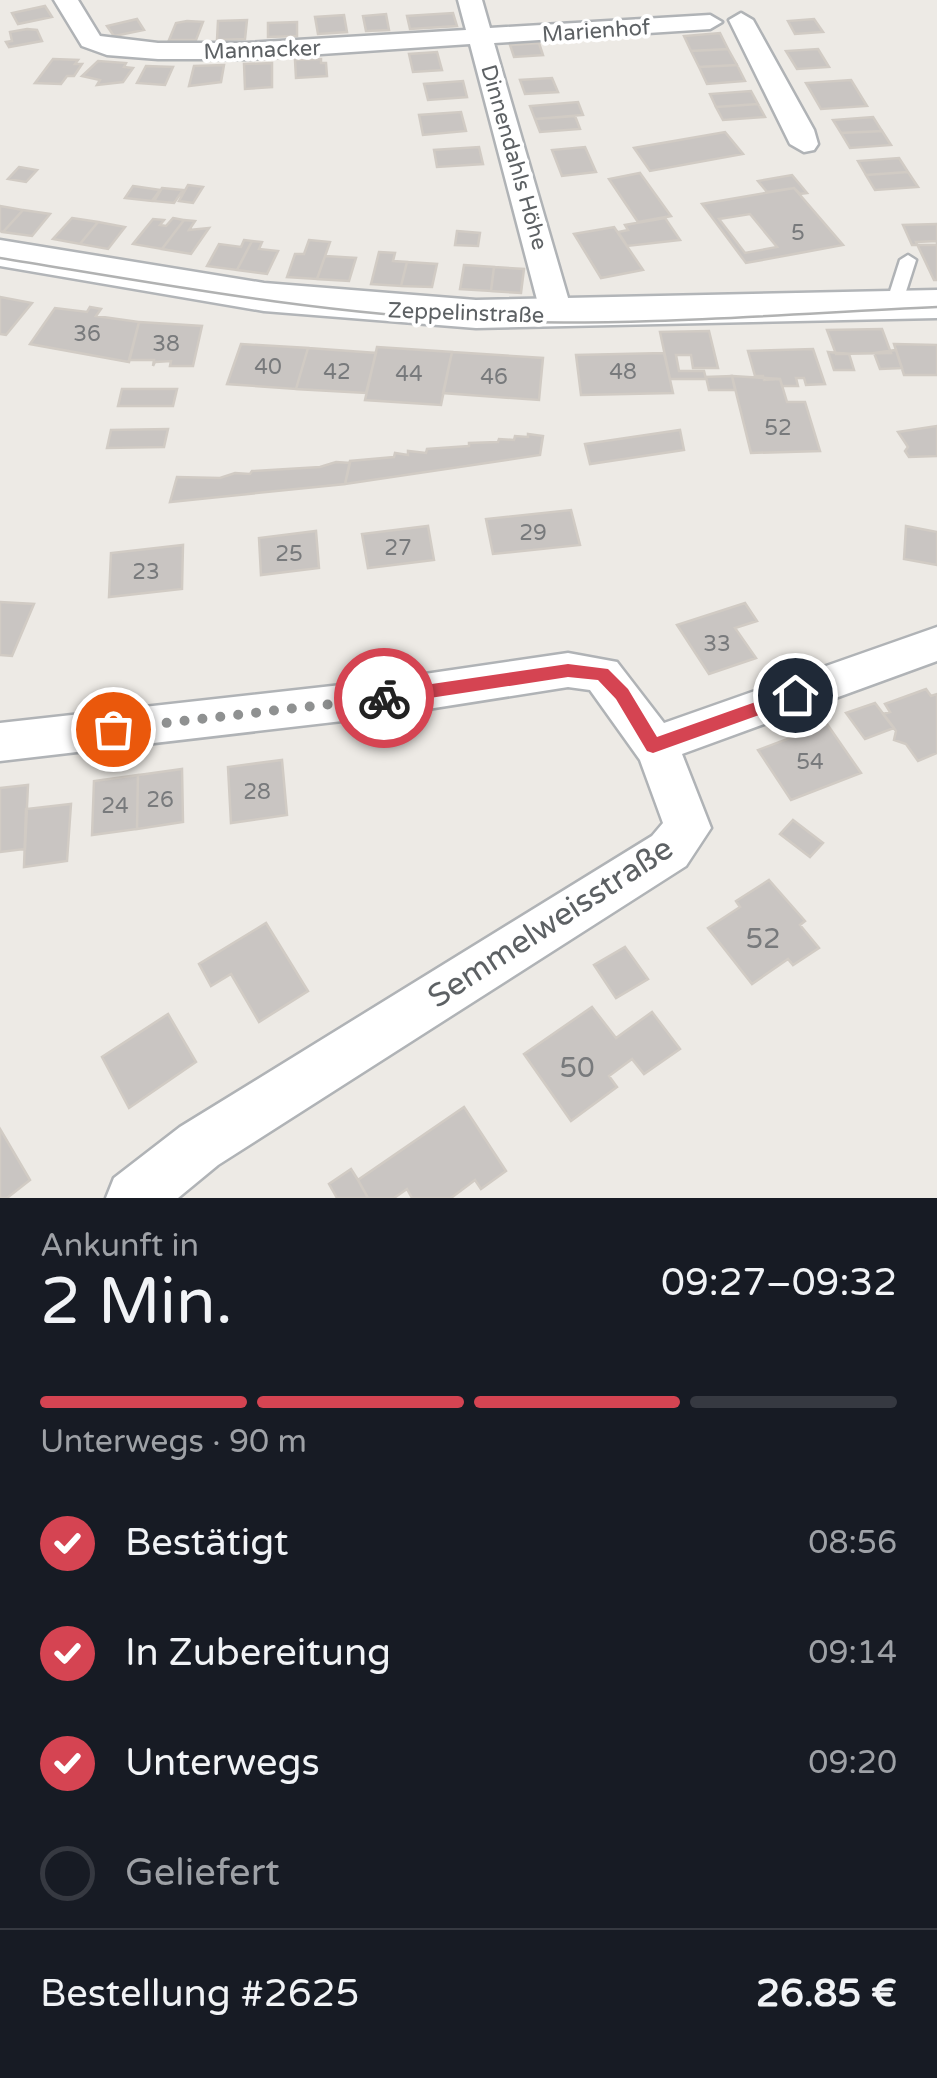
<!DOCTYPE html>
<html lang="de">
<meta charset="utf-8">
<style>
:root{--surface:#171b24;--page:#242831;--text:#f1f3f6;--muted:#9ea1a6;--line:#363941;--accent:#d54452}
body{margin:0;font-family:"Varela Round",sans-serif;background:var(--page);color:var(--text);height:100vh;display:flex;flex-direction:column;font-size:38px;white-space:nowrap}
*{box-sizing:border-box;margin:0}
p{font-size:32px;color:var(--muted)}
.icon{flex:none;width:55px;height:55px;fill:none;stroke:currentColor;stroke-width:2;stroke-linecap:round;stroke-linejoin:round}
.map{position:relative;height:1198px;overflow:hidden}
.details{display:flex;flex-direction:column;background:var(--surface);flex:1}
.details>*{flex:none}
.pin{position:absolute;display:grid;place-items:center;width:85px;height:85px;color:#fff;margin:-42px;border:5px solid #fff;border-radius:50%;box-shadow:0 2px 10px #0007}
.courier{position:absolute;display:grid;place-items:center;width:100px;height:100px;margin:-50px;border:8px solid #d54452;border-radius:50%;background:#fff;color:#222;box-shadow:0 2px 12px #0007}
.headline em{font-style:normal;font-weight:600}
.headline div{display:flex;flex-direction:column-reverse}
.headline{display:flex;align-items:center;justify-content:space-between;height:170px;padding:0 40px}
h1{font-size:65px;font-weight:600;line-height:75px}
.bar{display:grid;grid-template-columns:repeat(4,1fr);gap:15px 10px;align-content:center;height:120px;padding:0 40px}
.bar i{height:12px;border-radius:8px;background:var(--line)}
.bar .active{background:var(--accent)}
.bar p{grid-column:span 4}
.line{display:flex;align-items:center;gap:25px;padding:0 40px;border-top:2px solid var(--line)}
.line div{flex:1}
ol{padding:0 40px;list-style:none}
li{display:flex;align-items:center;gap:30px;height:110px}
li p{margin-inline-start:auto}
li .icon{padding:10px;border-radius:50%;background:var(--accent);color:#fff;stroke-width:4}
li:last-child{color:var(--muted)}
li i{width:55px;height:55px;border:5px solid var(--line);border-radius:50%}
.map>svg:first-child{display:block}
</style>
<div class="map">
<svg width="937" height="1198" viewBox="0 0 937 1198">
<rect width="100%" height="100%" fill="#edeae5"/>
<!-- building -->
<path fill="#c9c5c2" stroke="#d1cbc4" stroke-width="2.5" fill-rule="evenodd" d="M 45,6 L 52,17 L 18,24 L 12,13 Z
M 453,13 L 457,26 L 410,29 L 407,16 Z
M 386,14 L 389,30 L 366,31 L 363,16 Z
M 344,15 L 347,32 L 318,34 L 315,17 Z
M 137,19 L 144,30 L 114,36 L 107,26 Z
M 814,19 L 823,32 L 795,34 L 788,21 Z
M 247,20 L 245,39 L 217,40 L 218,21 Z
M 187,21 L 203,22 L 196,40 L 169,40 L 176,23 Z
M 297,22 L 297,36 L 268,37 L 268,23 Z
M 27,29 L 37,30 L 42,41 L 9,47 L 6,42 L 12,41 L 10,32 Z
M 720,33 L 728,49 L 691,51 L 684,36 Z
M 539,43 L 543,55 L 514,57 L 510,45 Z
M 728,49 L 737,65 L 699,67 L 691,51 Z
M 818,49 L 829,67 L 797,69 L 786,51 Z
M 437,52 L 442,70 L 413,72 L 409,54 Z
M 53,59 L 78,60 L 75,64 L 82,64 L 74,76 L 67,76 L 61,84 L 35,83 Z
M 321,59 L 321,63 L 326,63 L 327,76 L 296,78 L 295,60 Z
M 98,61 L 126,63 L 124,67 L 133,68 L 123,82 L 97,85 L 100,80 L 82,76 Z
M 272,63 L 272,87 L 245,89 L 244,64 Z
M 224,65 L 221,82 L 189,86 L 194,66 Z
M 737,65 L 745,81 L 707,84 L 699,67 Z
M 146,66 L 173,67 L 165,85 L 137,83 Z
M 552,78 L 558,92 L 525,94 L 520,80 Z
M 851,80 L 867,106 L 821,109 L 806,83 Z
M 463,81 L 467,97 L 428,100 L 424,84 Z
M 751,91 L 758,104 L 716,107 L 710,94 Z
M 578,102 L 583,115 L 535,119 L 530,106 Z
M 758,104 L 765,117 L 723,120 L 716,107 Z
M 461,112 L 466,131 L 423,135 L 419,115 Z
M 575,116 L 580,129 L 540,132 L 535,119 Z
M 873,117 L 882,131 L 841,133 L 833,120 Z
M 882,131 L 891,145 L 850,148 L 841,133 Z
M 725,132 L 743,154 L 650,171 L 634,148 Z
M 479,147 L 483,164 L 437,167 L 434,150 Z
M 585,147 L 596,172 L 562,176 L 552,150 Z
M 899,158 L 908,172 L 866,175 L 858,161 Z
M 19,167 L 37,170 L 26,182 L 8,179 Z
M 908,172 L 918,187 L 875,190 L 866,175 Z
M 640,173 L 671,216 L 638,222 L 609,179 Z
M 792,175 L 807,193 L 800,194 L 794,188 L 767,192 L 758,181 Z
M 188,185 L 203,187 L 193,203 L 179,201 Z
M 133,186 L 160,190 L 152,201 L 125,198 Z
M 162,188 L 183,190 L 174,203 L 154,201 Z
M 794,188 L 843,245 L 746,263 L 702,204 ZM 750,214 L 777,247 L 745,253 L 719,219 Z
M 0,206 L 23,210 L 3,232 L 0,231 Z
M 23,210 L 50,214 L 32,236 L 3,232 Z
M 72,218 L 98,222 L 80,244 L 53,239 Z
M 173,218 L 184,220 L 162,249 L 133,244 L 153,219 L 164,220 L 160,225 L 166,226 Z
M 665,218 L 680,240 L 627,246 L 618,232 L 628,230 L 625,225 Z
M 184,220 L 195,221 L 189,230 L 209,228 L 191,254 L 162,249 Z
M 98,222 L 125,227 L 108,249 L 80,244 Z
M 937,224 L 937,245 L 912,245 L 903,225 Z
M 614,227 L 643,270 L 601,278 L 574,234 Z
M 457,231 L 480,233 L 478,246 L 455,245 Z
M 244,240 L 252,241 L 237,270 L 207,266 L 219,244 L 241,247 Z
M 309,240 L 330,242 L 317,279 L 287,277 L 295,254 L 304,254 Z
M 252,241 L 262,242 L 259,249 L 278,251 L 267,274 L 237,270 Z
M 937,241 L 937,280 L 934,280 L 916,242 Z
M 379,252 L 395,253 L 393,261 L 407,262 L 401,286 L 371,284 Z
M 325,256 L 356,258 L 349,281 L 317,279 Z
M 407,262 L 437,264 L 432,287 L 401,286 Z
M 464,265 L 494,267 L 491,291 L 460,289 Z
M 494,267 L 524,269 L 521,293 L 491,291 Z
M 0,297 L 32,303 L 6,335 L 0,334 Z
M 90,307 L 101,309 L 96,316 L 139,322 L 129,362 L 30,344 L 55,308 L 87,312 Z
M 139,322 L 202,326 L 193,366 L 170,366 L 171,361 L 155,362 L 153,366 L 154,360 L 129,360 Z
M 882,329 L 891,353 L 836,354 L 827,330 Z
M 709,331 L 718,368 L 693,368 L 691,355 L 676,355 L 679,371 L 704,371 L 706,379 L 670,379 L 660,332 Z
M 241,344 L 308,348 L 296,389 L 227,384 Z
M 894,344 L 937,345 L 937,375 L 904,375 Z
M 377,347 L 452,352 L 441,405 L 365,400 Z
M 308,348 L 376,353 L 366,393 L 296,389 Z
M 813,349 L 825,384 L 806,385 L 804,378 L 796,378 L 798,386 L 782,386 L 780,379 L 764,380 L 763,376 L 755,376 L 748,351 Z
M 896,350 L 902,368 L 880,369 L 874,353 Z
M 452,352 L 543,358 L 539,400 L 443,393 Z
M 828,352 L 849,354 L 854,370 L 834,370 Z
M 664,353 L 673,393 L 581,395 L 576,355 Z
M 732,376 L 780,379 L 787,402 L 805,402 L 820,451 L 751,453 Z
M 732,376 L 735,390 L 709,390 L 706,377 Z
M 122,389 L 177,389 L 173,406 L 118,406 Z
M 937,426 L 937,456 L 909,457 L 905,451 L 908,447 L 898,432 Z
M 168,429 L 164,447 L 107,448 L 111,430 Z
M 680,430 L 684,450 L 590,464 L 585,444 Z
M 528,434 L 543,436 L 540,455 L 345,484 L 350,461 L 394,457 L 395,453 L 408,455 L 408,451 L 426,453 L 427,449 L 469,446 L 469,443 L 498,442 L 499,439 L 514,440 L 515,436 L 528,437 Z
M 336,462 L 350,463 L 345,484 L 170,502 L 177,477 L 220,478 L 235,473 L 250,474 L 252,471 L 320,467 Z
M 571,510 L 580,545 L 493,554 L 486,519 Z
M 428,526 L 434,560 L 368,568 L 362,534 Z
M 906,526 L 937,532 L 937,565 L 904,559 Z
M 316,531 L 319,568 L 261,575 L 259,538 Z
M 183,545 L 182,589 L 109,597 L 111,553 Z
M 0,602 L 34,604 L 12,656 L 0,655 Z
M 745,603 L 757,621 L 735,628 L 756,658 L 709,674 L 677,625 Z
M 926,689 L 931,696 L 937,694 L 937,753 L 918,761 L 906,744 L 894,740 L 896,731 L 883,714 L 890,712 L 885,704 Z
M 875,703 L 894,728 L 865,739 L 846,713 Z
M 827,724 L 861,773 L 791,800 L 758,750 Z
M 282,760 L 287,815 L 231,823 L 228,767 Z
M 182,769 L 183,822 L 137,829 L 138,775 Z
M 138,775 L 137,829 L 92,835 L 94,781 Z
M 28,785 L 25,849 L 0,852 L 0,788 Z
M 71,804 L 67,861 L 24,867 L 26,809 Z
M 793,820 L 823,843 L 810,857 L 780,834 Z
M 769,880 L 805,921 L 800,925 L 819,948 L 793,965 L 788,959 L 752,984 L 708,928 L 740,907 L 736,901 Z
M 266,923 L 308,991 L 259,1022 L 231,974 L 211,986 L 199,964 Z
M 625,947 L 648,979 L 616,998 L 594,965 Z
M 592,1007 L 616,1038 L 652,1012 L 680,1049 L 644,1074 L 632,1059 L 609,1076 L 617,1087 L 571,1121 L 524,1054 Z
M 168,1014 L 196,1062 L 129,1108 L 102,1057 Z
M 464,1107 L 506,1171 L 481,1189 L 475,1180 L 451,1198 L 412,1198 L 407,1189 L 394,1198 L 368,1198 L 358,1180 Z
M 0,1129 L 30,1180 L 7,1198 L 0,1198 Z
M 351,1169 L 358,1180 L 368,1198 L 337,1198 L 329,1184 Z"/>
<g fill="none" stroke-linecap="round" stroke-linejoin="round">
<defs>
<path id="service" d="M 908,255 L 916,260 L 902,304 L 900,308 L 888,308 L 886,304 L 900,260 Z"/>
<path id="minor" d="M 54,0 L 78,0 L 100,36 L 158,43 L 247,43 L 466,30 L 458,0 L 482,0 L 490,28 L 710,15 L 722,22 L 710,29 L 494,43 L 573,315 L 568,322 L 546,322 L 541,315 L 470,44 L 247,59 L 158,59 L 107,55 L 82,46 Z
M 741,13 L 753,20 L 814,130 L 818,144 L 814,150 L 804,152 L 790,144 L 729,20 Z
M 937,627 L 937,661 L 682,754 L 711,828 L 686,866 L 218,1165 L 178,1198 L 106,1198 L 114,1178 L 180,1127 L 652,836 L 663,823 L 640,760 L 590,690 L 568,687 L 377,717 L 0,761 L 0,723 L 377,681 L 568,653 L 617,662 L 664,723 Z"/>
<path id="secondary" d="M 0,240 L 264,283 L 476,300 L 937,290 L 937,318 L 476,328 L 264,311 L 0,266 Z"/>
</defs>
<!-- service casing -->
<use href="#service" stroke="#b0b3b6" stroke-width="5"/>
<!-- minor casing -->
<use href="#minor" stroke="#b0b3b6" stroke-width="5"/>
<!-- secondary casing -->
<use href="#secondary" stroke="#b2b5b8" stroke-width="5"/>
<!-- service -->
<use href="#service" fill="#fff" fill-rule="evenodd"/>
<!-- minor -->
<use href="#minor" fill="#fff" fill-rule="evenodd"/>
<!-- secondary -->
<use href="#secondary" fill="#fff" fill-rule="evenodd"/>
<!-- tram -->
<path stroke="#b1b2b2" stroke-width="2.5" d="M 0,258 C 160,284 320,314 482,321 C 633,327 785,314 937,307"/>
</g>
<!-- route -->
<path fill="#d54452" d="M 568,664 L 608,669 L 628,689 L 657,737 L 795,688 L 804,695 L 801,700 L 653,753 L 647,751 L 616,699 L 598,680 L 568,677 L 384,705 L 376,698 L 384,691 Z"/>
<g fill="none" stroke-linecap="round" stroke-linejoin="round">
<!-- done -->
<path stroke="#8f9191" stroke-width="10" stroke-dasharray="0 18" d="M 113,729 L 384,698"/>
</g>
<g text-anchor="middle" stroke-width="8" stroke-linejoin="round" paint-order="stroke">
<!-- far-street labels -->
<g font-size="22" fill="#5d6164" stroke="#fff">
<text transform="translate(596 30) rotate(-4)" y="8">Marienhof</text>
<text transform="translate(262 49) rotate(-2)" y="8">Mannacker</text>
<text transform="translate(515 157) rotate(74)" y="8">Dinnendahls Höhe</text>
<text transform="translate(466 312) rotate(2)" y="8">Zeppelinstraße</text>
</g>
<!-- number labels -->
<g font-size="22" fill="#787a7c">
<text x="798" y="240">5</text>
<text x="87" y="341">36</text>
<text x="166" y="351">38</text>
<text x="268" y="374">40</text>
<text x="337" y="379">42</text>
<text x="623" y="379">48</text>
<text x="409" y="381">44</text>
<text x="494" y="384">46</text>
<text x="778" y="435">52</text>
<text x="533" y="540">29</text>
<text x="398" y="555">27</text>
<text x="289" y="561">25</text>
<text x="146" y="579">23</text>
<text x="717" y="651">33</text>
<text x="810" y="769">54</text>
<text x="257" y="799">28</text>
<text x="160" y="807">26</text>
<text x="115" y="813">24</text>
</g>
<!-- near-number labels -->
<g font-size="28" fill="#787a7c">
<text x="763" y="948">52</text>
<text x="577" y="1077">50</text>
</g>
<!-- near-street labels -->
<g font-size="32" fill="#5d6164" stroke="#fff">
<text transform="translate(550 922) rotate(-33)" y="11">Semmelweisstraße</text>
</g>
</g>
</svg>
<div class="pin" style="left:113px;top:729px;background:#ea580c"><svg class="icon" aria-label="bag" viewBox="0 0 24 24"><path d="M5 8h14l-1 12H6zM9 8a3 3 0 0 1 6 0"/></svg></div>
<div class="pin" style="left:795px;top:695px;background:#1f2937"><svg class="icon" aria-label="home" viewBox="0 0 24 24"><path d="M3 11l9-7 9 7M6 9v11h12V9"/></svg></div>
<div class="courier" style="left:384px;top:698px"><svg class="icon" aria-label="bike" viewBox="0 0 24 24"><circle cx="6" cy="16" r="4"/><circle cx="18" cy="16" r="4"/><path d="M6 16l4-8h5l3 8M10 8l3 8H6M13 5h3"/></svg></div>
</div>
<section class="details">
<div class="headline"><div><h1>2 Min.</h1><p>Ankunft in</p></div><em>09:27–09:32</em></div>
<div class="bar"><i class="active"></i><i class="active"></i><i class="active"></i><i></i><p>Unterwegs · 90 m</p></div>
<ol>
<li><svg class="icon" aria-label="check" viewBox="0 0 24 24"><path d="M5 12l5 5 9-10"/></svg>Bestätigt<p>08:56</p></li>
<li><svg class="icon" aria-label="check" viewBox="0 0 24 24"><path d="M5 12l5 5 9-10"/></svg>In Zubereitung<p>09:14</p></li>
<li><svg class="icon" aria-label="check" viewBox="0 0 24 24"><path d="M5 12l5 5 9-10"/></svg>Unterwegs<p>09:20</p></li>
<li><i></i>Geliefert</li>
</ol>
<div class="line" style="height:130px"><div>Bestellung #2625</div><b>26.85 €</b></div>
</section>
